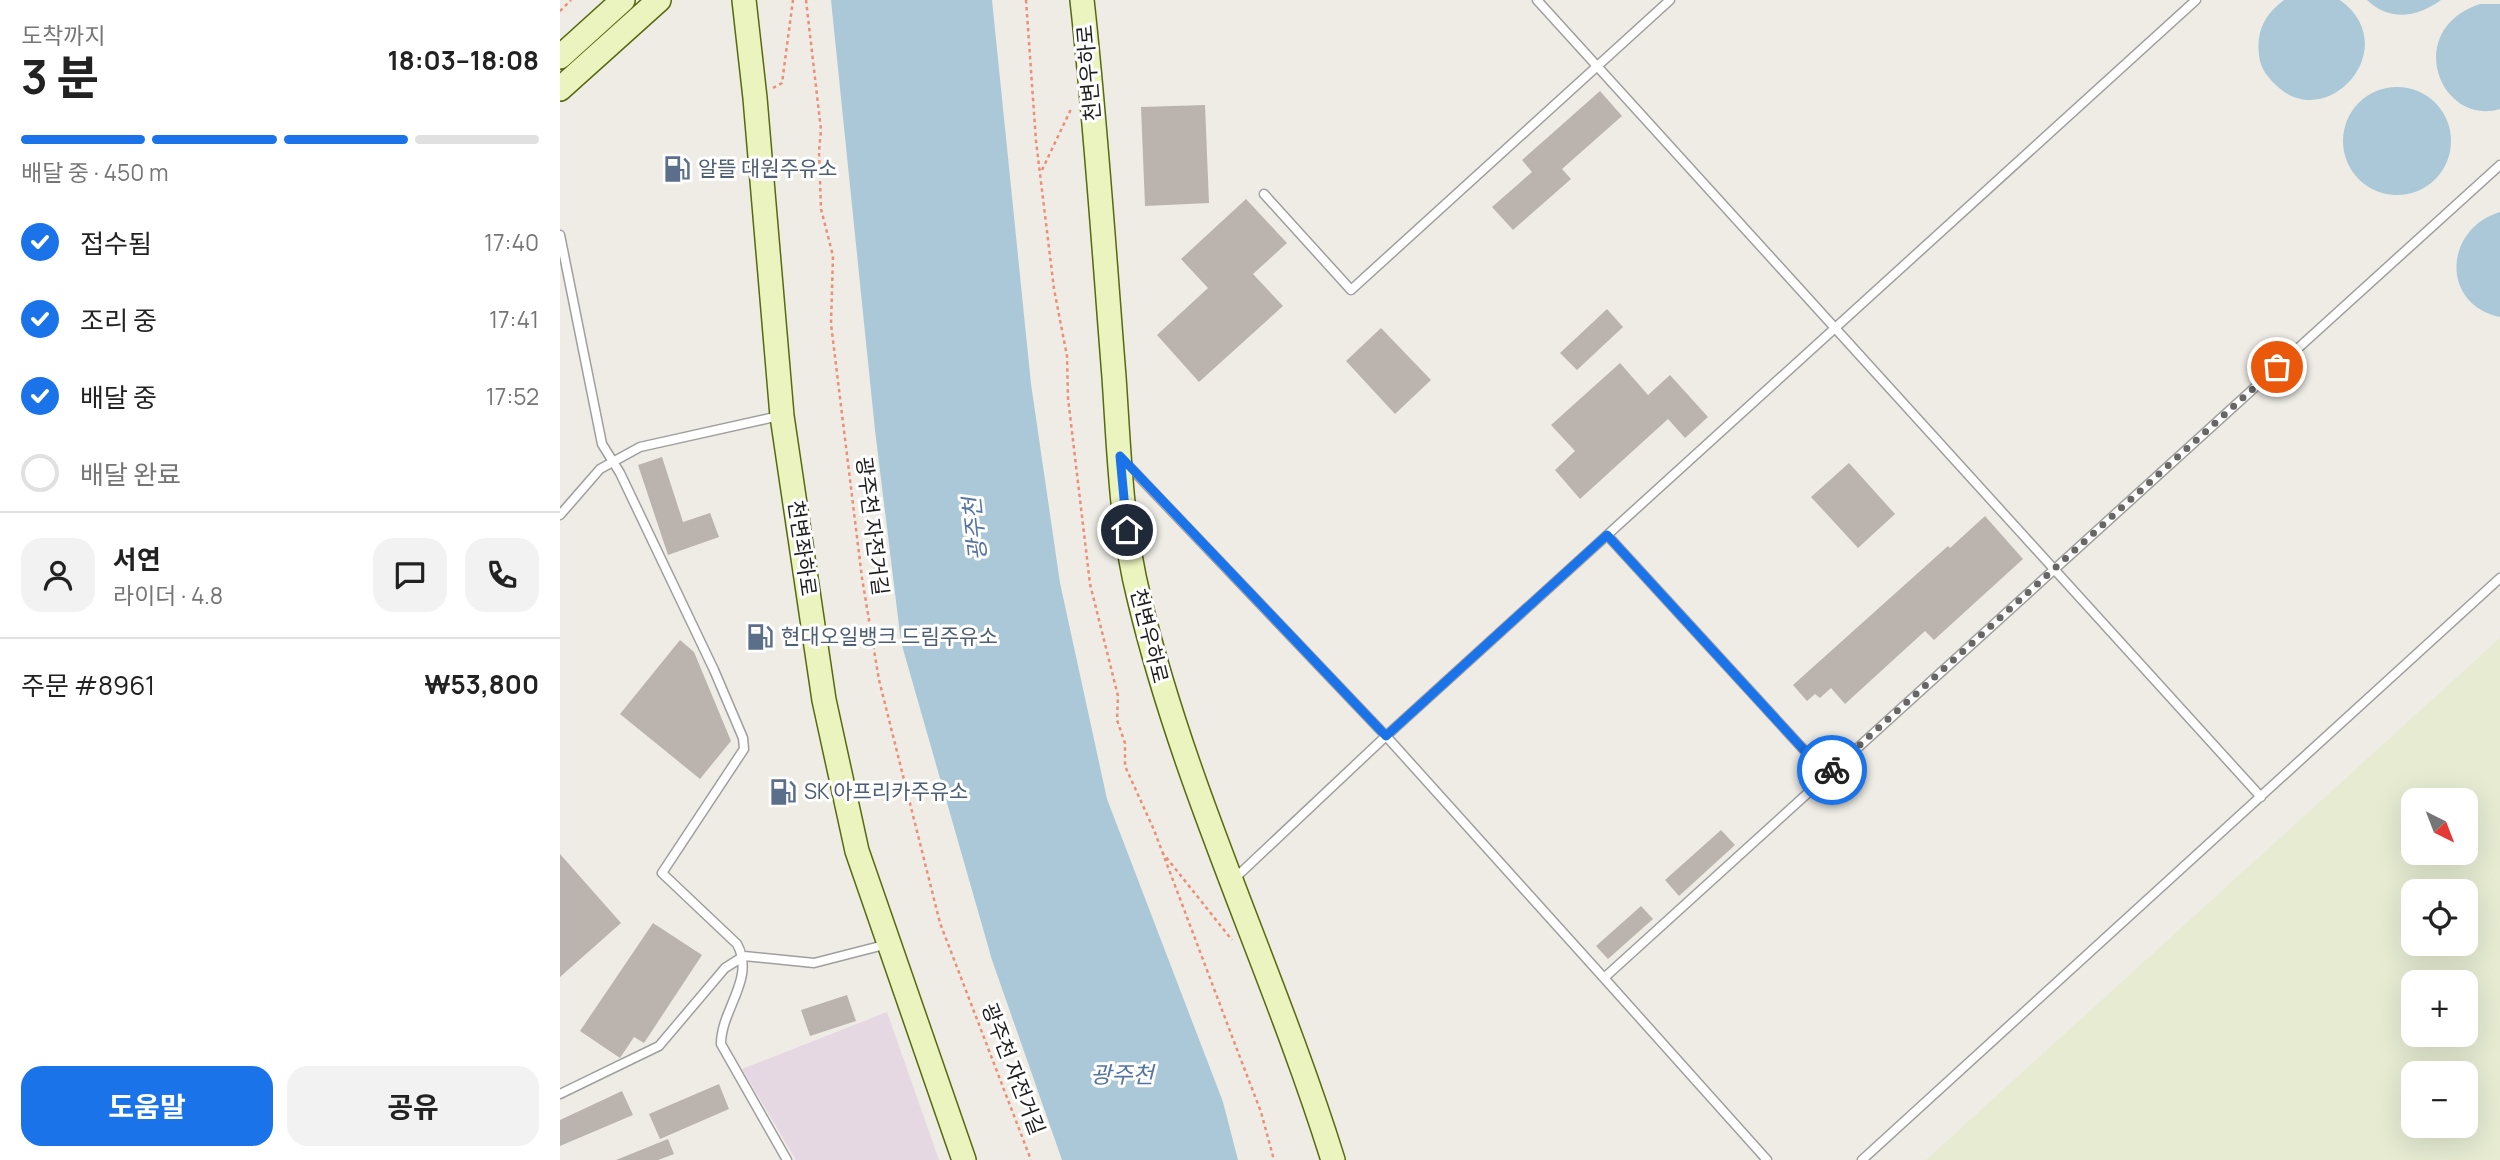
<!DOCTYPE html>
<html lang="ko">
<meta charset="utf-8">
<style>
:root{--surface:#fff;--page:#f2f2f2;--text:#222;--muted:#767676;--line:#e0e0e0;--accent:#1a73e8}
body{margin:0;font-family:Manrope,"Noto Sans KR",sans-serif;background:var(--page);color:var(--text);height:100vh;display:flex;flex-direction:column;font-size:26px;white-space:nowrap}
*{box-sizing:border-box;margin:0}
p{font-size:23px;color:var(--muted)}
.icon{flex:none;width:38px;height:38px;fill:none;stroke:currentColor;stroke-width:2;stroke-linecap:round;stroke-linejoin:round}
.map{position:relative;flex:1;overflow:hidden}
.panel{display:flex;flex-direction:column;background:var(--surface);width:560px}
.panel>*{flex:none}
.needle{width:46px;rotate:138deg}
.fabs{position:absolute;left:1841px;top:788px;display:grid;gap:14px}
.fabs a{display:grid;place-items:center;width:77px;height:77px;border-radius:14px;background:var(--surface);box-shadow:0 7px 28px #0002;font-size:35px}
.pin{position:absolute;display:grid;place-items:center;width:60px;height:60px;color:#fff;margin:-30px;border:4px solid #fff;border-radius:50%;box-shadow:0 2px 7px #0007}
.courier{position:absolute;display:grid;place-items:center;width:70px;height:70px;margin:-35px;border:5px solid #1a73e8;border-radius:50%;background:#fff;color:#222;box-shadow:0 2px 9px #0007}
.head em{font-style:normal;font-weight:700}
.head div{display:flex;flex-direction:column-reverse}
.head{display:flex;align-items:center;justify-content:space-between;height:119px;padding:0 21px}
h1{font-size:46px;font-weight:700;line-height:52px}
.bar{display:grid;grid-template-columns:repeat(4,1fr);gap:10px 7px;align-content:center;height:84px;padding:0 21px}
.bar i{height:9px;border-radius:5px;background:var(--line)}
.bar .current{background:var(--accent)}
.bar p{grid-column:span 4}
.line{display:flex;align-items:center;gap:18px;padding:0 21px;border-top:2px solid var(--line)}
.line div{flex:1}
.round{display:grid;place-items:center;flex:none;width:74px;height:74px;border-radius:21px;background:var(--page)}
ol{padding:0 21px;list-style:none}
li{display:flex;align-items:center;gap:21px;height:77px}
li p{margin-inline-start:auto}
li .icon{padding:7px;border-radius:50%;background:var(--accent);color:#fff;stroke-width:4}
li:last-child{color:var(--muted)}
li i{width:38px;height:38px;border:4px solid var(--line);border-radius:50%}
.primary-button{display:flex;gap:14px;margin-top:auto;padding:14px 21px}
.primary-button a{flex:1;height:80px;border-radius:21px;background:var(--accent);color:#fff;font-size:28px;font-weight:700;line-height:80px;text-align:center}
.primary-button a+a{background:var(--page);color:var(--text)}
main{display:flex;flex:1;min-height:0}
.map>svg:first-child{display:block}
</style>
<main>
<section class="panel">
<div class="head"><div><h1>3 분</h1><p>도착까지</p></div><em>18:03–18:08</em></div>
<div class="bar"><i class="current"></i><i class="current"></i><i class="current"></i><i></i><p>배달 중 · 450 m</p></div>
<ol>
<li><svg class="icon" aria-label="check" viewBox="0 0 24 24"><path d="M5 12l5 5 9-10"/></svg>접수됨<p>17:40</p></li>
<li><svg class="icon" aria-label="check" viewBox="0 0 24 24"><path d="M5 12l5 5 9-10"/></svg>조리 중<p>17:41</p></li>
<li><svg class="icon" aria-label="check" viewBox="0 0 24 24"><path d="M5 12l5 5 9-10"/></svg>배달 중<p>17:52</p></li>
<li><i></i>배달 완료</li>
</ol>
<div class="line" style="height:126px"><a class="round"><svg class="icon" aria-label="person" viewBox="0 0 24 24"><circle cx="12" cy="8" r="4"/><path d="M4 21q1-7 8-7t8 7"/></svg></a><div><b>서연</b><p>라이더 · 4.8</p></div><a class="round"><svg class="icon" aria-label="chat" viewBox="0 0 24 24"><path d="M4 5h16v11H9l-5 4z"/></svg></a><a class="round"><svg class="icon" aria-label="phone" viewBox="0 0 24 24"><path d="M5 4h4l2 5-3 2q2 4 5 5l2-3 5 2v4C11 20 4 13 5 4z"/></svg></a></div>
<div class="line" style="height:91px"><div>주문 #8961</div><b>₩53,800</b></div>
<div class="primary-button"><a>도움말</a><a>공유</a></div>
</section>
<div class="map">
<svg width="1940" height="1160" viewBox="0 0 1940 1160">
<rect width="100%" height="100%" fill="#eeece5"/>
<!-- industrial -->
<path fill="#e6d8e2" d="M 327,1012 L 379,1160 L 236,1160 L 182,1069 Z"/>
<!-- farmland -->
<path fill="#e6ebd2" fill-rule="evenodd" d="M 1940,638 L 1940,1160 L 1366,1160 ZM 1853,800 L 1906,800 L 1906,852 L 1853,852 ZM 1853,891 L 1906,891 L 1906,943 L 1853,943 ZM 1853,982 L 1906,982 L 1906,1034 L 1853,1034 ZM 1853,1073 L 1906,1073 L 1906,1125 L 1853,1125 Z"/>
<!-- water -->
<path fill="#aac8d7" d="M 271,0 L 432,0 L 471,384 L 500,583 L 547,799 L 663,1102 L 678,1160 L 502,1160 L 432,960 L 341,642 L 315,430 Z
M 1724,0 L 1780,0 C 1845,47 1768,134 1717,86 C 1708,78 1700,68 1699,55 C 1696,31 1705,14 1724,0 Z
M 1807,0 L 1881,0 C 1858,17 1830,22 1807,0 Z
M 1920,4 L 1940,4 L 1940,109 C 1880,127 1842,30 1920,4 Z
M1783 141a54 54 0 1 1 108 0a54 54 0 1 1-108 0Z
M 1940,212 L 1940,317 C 1880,304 1884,229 1940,212 Z"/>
<!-- building -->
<path fill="#bbb4ae" d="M 1040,91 L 1062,116 L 1002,169 L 1011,179 L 953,230 L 932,207 L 972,172 L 962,160 Z
M 645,105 L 649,203 L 585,206 L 581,107 Z
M 686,199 L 727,243 L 693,274 L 723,306 L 639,382 L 597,335 L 648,288 L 621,259 Z
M 1047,309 L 1063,327 L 1017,370 L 1000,353 Z
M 821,328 L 871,380 L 835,414 L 786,361 Z
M 1060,363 L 1088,395 L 1110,375 L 1148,417 L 1125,438 L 1108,419 L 1020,499 L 995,470 L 1015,451 L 991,425 Z
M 102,457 L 123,522 L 150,513 L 159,537 L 108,555 L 78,465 Z
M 1289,463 L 1335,514 L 1298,548 L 1251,497 Z
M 1425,516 L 1463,559 L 1374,640 L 1365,631 L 1285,704 L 1271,688 L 1260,698 L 1255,694 L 1247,701 L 1233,685 L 1388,546 L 1390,548 Z
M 120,640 L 134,652 L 171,741 L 140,779 L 60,714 Z
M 1161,830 L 1175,845 L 1119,896 L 1105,880 Z
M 0,854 L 61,923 L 0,977 Z
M 1081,906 L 1093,919 L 1048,959 L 1036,946 Z
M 93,923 L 142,955 L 84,1043 L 74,1037 L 60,1058 L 20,1031 Z
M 287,995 L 296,1021 L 250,1036 L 241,1010 Z
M 159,1084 L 169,1109 L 100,1139 L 89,1114 Z
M 62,1091 L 73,1115 L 0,1146 L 0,1120 Z
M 108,1139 L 114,1154 L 98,1160 L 56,1160 Z"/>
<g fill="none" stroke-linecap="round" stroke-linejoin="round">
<defs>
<path id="lane" d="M 977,0 L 1701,797
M 704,194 L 791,290 L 1110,0
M 0,235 L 42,444 L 60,473 L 154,670 L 183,738 L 184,749 L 102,873 L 177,944 C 196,979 161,1009 161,1044 L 227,1160
M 564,461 L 826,736 L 1044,978 L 1940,165
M 0,515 L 40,469 L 80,447 L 219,416
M 1047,535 L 1267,775
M 673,880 L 826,736 L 1636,0
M 1044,978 L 1207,1160
M 0,1094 L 99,1046 L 165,968 L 184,956 L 254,963 L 328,944
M 1302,1160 L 1940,578"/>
<path id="secondary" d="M 184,0 L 195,98 L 222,416 L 264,700 L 297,851 L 404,1160
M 522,0 C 536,125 544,252 554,377 C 559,450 561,527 579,598 C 625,791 714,971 773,1160
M 0,57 L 63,0
M 0,89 L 99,0"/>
</defs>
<!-- lane casing -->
<use href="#lane" stroke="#9f9f9f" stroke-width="11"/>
<!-- secondary casing -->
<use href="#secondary" stroke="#576a10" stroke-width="26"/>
<!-- path -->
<path stroke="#eb9078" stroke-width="2.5" stroke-dasharray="3.5 3.5" stroke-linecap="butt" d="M 246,0 L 261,130 L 259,151 L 261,209 L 273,256 L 271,324 L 302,578 L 319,680 L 380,923 L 471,1160
M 466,0 L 476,141 L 494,289 L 507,356 L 508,398 L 530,584 L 558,696 L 557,720 L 565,743 L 565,766 L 594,830 L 673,1039 L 701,1112 L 714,1160
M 0,11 L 11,0
M 213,88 L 222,83 L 233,0
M 482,170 L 512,107
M 602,852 L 672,940"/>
<!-- lane -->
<use href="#lane" stroke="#fff" stroke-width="8"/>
<!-- secondary -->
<use href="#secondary" stroke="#ebf3be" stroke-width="23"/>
</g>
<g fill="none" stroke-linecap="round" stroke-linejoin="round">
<!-- done -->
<path stroke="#676664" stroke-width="7" stroke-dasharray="0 12.6" d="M 1272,770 L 1717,367"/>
<!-- route -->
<path stroke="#1a73e8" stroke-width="9" d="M 567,530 L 560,456 L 826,736 L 1047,535 L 1267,775 L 1272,770"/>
</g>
<!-- icons -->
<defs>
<symbol id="fuel-bare" viewBox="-9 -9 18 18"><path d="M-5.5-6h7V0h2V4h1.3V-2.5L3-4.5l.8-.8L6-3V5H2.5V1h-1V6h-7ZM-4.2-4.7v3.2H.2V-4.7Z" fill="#5c6f8a" stroke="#fff" stroke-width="2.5" paint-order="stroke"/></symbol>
</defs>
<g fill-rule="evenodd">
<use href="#fuel-bare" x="98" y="150" width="38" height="38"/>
<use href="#fuel-bare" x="181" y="618" width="38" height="38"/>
<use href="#fuel-bare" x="204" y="773" width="38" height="38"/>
</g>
<g text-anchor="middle" stroke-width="6" stroke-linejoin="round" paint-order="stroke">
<!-- street labels -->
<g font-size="21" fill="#1e1e1e" stroke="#fff">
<text transform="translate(529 73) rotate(-95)" y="7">천변우하로</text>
<text transform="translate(312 526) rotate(83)" y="7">광주천 자전거길</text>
<text transform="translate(242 548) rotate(82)" y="7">천변좌하로</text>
<text transform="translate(589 636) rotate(76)" y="7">천변우하로</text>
<text transform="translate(453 1069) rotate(69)" y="7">광주천 자전거길</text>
</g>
<!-- service labels -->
<g font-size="21" fill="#4e5e75" stroke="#fff" text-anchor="start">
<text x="138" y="176">알뜰 대원주유소</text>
<text x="221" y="644">현대오일뱅크 드림주유소</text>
<text x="244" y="799">SK 아프리카주유소</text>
</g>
<!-- water labels -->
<g font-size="23" font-style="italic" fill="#5474a4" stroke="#fff">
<text transform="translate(415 529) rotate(-96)" y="8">광주천</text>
<text x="562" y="1083">광주천</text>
</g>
</g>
</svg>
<div class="fabs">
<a><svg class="needle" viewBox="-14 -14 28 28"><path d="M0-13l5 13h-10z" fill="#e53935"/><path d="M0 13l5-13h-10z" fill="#767676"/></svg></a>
<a><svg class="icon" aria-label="locate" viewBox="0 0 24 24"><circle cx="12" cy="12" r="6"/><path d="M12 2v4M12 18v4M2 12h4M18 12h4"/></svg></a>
<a>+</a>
<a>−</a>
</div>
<div class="pin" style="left:1717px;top:367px;background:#ea580c"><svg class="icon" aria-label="bag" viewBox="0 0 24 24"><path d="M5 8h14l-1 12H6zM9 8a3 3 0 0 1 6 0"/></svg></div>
<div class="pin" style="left:567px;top:530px;background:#1f2937"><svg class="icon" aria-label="home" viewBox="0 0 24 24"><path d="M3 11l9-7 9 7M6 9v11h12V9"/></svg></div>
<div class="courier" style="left:1272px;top:770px"><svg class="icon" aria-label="bike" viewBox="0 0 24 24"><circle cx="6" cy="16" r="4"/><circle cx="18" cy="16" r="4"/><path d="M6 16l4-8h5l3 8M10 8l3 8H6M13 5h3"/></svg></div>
</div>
</main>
